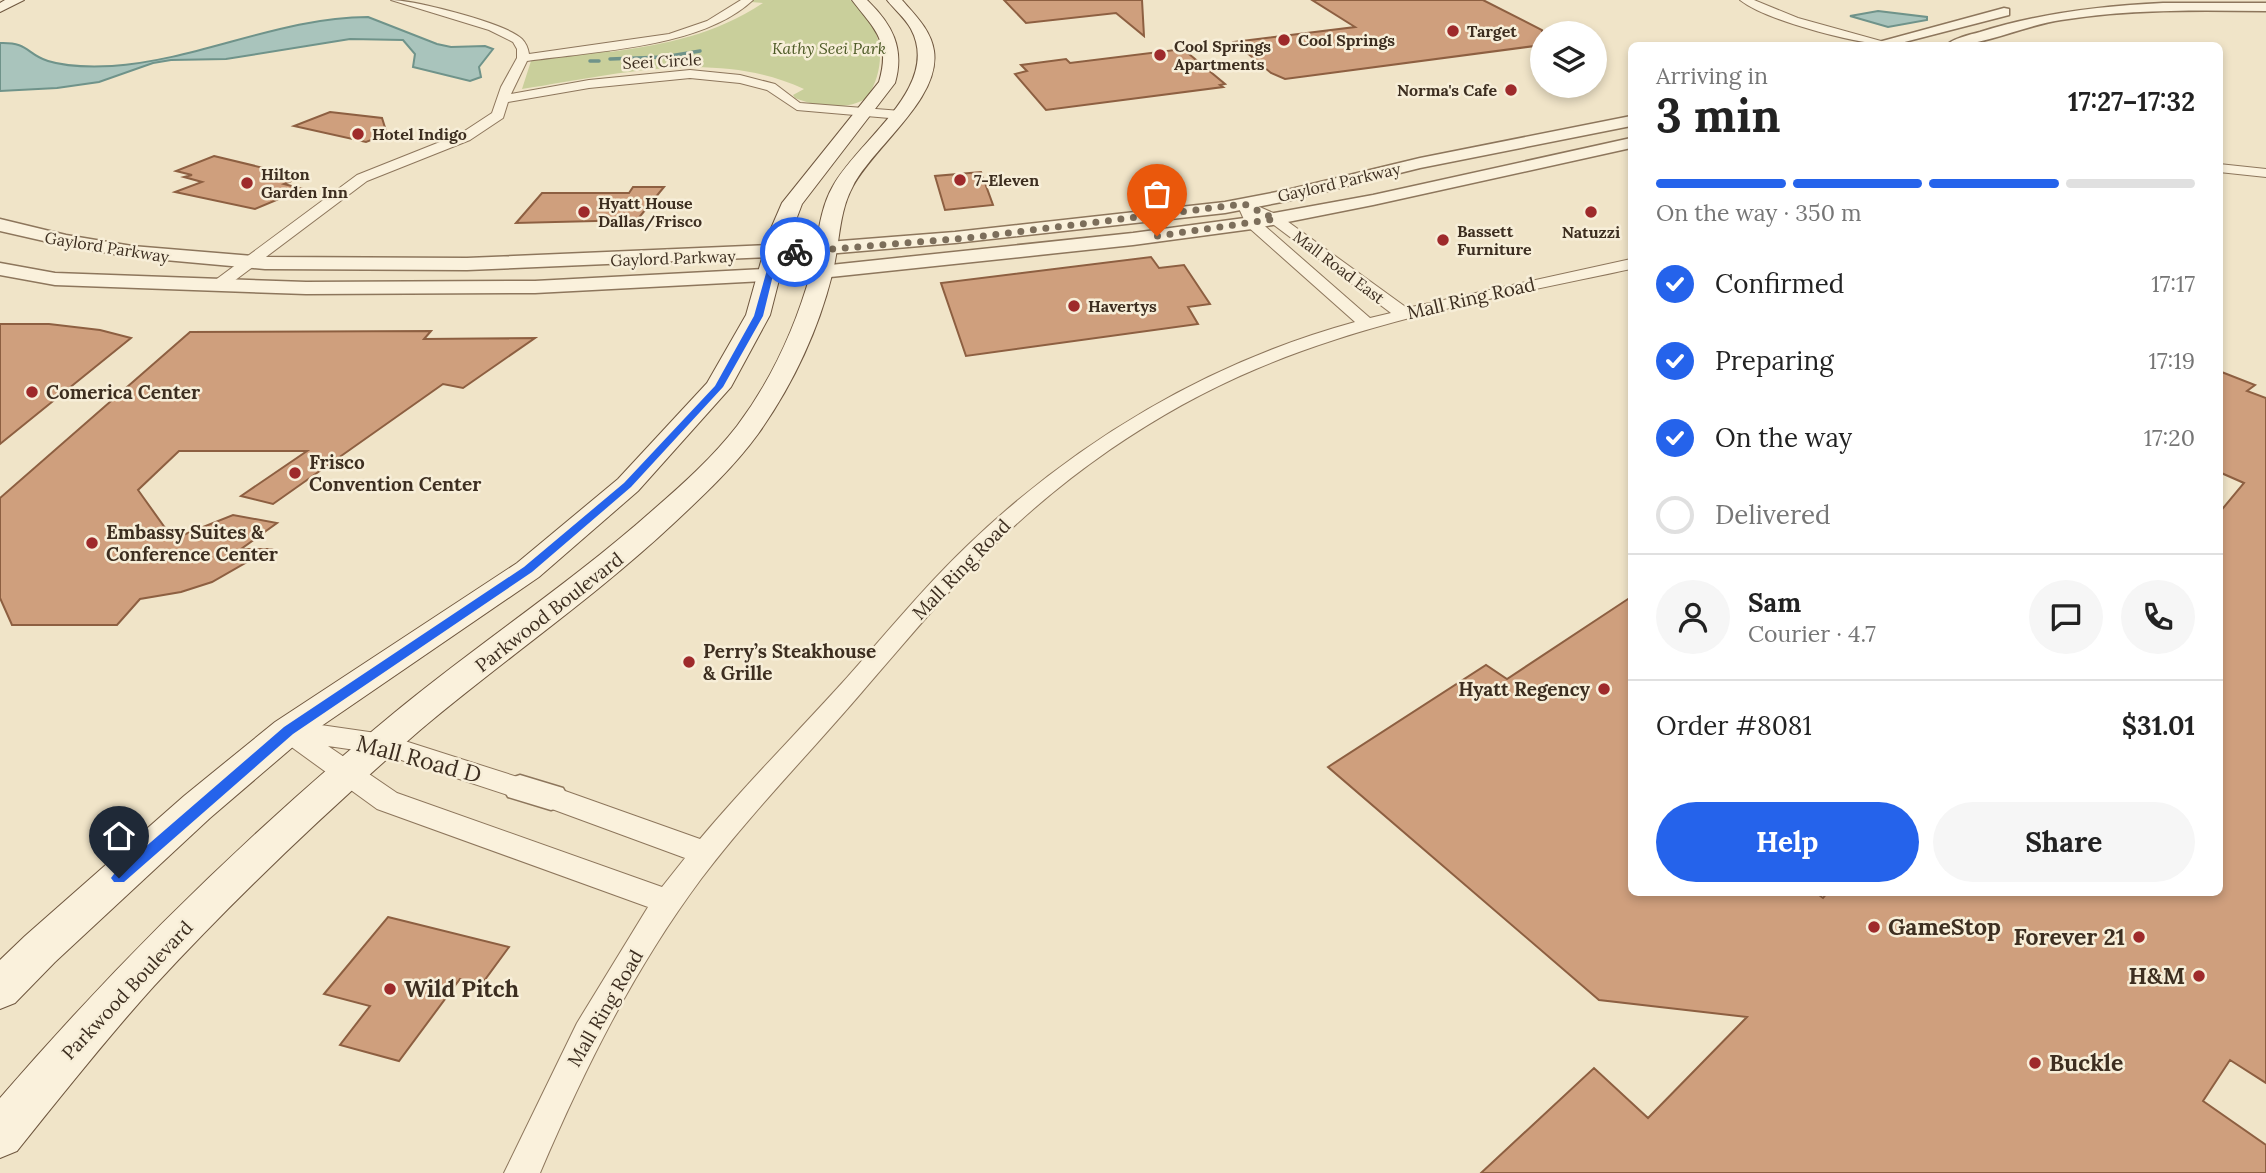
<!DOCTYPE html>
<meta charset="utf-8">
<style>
:root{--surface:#fff;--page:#f6f6f6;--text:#222;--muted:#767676;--line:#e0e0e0;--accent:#2563eb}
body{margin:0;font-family:Lora,serif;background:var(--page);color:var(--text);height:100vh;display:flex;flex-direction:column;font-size:26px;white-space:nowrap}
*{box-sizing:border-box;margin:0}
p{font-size:23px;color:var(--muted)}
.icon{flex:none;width:38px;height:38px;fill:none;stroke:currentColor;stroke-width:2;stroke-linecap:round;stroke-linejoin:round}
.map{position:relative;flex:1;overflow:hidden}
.side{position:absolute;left:1628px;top:42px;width:595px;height:854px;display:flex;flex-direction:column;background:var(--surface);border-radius:10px;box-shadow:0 4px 10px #0003}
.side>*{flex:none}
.buttons{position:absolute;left:1530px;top:21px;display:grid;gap:14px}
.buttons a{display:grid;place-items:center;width:77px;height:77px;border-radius:50%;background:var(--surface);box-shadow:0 4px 10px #0003;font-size:35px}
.pin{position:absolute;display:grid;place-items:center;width:60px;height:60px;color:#fff;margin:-72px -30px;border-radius:50% 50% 50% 0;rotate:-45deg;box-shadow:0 0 7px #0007}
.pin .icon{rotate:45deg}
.courier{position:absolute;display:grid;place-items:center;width:70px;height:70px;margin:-35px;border:5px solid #2563eb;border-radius:50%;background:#fff;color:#222;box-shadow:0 2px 9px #0007}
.summary em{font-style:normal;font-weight:800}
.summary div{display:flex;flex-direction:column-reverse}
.summary{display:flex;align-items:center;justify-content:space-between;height:119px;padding:0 28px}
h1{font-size:46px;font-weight:800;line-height:52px}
.bar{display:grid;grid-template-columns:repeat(4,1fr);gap:10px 7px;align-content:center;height:84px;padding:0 28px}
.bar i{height:9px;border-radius:5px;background:var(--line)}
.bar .active{background:var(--accent)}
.bar p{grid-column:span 4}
.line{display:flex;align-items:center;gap:18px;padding:0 28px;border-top:2px solid var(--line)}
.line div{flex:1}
.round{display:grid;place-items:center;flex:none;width:74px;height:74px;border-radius:37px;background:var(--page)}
ol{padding:0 28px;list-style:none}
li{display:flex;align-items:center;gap:21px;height:77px}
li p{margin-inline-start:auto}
li .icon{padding:7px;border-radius:50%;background:var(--accent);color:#fff;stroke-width:4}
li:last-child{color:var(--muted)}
li i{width:38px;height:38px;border:4px solid var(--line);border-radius:50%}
.primary-button{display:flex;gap:14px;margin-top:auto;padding:14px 28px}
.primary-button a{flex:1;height:80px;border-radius:42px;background:var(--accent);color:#fff;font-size:28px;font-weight:800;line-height:80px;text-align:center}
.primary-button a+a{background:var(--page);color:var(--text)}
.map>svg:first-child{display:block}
</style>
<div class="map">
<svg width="2266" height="1173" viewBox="0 0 2266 1173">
<rect width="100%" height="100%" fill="#f0e4c8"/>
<!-- green -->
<path fill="#c9cf9b" d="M 754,0 L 850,0 C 883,24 889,63 867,98 C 846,111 817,107 795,98 L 793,95 L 804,89 C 716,48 613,75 522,89 L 531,61 L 536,59 L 609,48 L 610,52 C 667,44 714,35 763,3 L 751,2 Z"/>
<!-- water -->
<path fill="#a9c4bc" stroke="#6f938a" stroke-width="2" d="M 1878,11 L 1927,17 L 1927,20 L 1888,27 L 1850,16 Z
M 368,17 L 437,44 L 451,47 L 485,46 L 493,49 L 479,67 L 481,77 L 470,81 L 413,67 L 415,54 L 403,40 L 350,39 L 226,59 L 171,60 L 153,63 L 99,82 L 57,88 L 0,91 L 0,43 C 29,42 26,54 48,61 C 67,67 92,67 112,66 C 199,60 281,17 368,17 Z"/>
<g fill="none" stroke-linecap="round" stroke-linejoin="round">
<!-- stream -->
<path stroke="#6f938a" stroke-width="3.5" d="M 610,59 L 664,57 L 700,51
M 590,61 L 599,61"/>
</g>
<!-- building -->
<path fill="#cf9f7d" stroke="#8d5f41" stroke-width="2" d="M 1004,0 L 1142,0 L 1144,36 L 1116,13 L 1026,23 Z
M 1312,0 L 1483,0 L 1542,30 L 1542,45 L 1285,79 L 1271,73 L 1234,42 L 1355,27 Z
M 1183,49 L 1225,84 L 1220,85 L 1223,87 L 1046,110 L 1015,74 L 1027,71 L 1021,65 L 1066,59 L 1070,63 Z
M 330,112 L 382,118 L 387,134 L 366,142 L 294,126 Z
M 214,156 L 301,177 L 284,184 L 303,189 L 255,209 L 175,192 L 202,182 L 184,177 L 192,175 L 176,171 Z
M 981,172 L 993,205 L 945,210 L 935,176 Z
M 633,187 L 664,187 L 637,220 L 516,223 L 542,193 L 629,193 Z
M 1151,257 L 1159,268 L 1184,265 L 1210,304 L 1188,307 L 1198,324 L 966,356 L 941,283 Z
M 0,324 L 49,324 L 100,330 L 131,338 L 0,444 Z
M 431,331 L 424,339 L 535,338 L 463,388 L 443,384 L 273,504 L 241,496 L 307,451 L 179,451 L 138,490 L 173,539 L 233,515 L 277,523 L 241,549 L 270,549 L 212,582 L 181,592 L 140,599 L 117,625 L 12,625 L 0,598 L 0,498 L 190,332 Z
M 2219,371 L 2255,385 L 2247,391 L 2266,398 L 2266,1083 L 2230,1060 L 2203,1101 L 2266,1145 L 2266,1173 L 1481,1173 L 1594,1068 L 1648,1118 L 1747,1017 L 1599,1000 L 1328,767 L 1486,665 L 1507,679 L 1631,597 L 1631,892 L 1815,892 L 1823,898 L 1828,892 L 2219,892 L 2219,513 L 2244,483 L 2219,472 Z
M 388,917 L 509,947 L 481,985 L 460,979 L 399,1061 L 340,1045 L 370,1006 L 324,994 Z"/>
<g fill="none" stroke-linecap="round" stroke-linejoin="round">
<defs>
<path id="minor" d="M 391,0 C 414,0 506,23 522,39 C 526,43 528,48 529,54 L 669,34 L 707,21 L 741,0 L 753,0 C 702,48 595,51 527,61 L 511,94 L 589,80 L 690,70 L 740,75 L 775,84 L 800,103 L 901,111 L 907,115 L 901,119 L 797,110 L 767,90 L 740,83 L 690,78 L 589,88 L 508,102 L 503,118 L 470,140 L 367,181 L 222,290 L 210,290 L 208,287 L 210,284 L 357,175 L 460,134 L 492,113 L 501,87 L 517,58 L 517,49 L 513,42 L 489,30 Z
M 1740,0 L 1754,0 L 1798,18 L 1899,46 C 1864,46 1768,22 1740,0 Z
M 2219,164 L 2266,169 L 2266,177 L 2219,172 Z
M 1244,200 L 1280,216 L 1407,308 L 1631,259 L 1631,269 C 1505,296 1376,318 1256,369 C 1154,412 1059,479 981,558 C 939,601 901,647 862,692 C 808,755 751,813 701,879 C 634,969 584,1070 540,1173 L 504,1173 L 577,1023 L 648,907 L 377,809 L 279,738 L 275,731 L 279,724 L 293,721 L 383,734 L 530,781 L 534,788 L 530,795 L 520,799 L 383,754 L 328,746 L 397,793 L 662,887 L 685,858 L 541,805 L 537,797 L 541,789 L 551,786 L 700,839 C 745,785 795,735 843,682 C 884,636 923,588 968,545 C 1076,441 1209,362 1355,322 L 1247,226 L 1237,204 ZM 1256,216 L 1270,222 L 1391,313 L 1370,318 L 1259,221 Z"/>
<path id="tertiary" d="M 2163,3 L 2266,3 L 2266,11 C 2198,10 2129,9 2061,20 C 2022,26 1984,46 1945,46 C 1954,38 1969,35 1980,32 C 2040,13 2101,6 2163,3 Z
M 2004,8 L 2009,9 L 2009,15 L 1889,46 L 1864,46 Z
M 1631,116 L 1631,126 L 1420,168 L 1287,201 L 1225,213 L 955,243 L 815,255 L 467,270 L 265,269 L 132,257 L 66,246 L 0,231 L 0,219 L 66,235 L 132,246 L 265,257 L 467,258 L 815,243 L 955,232 L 1225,202 L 1287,190 L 1420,158 Z
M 1631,138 L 1631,148 L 1373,205 L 1252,229 L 1133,245 L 821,278 L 535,293 L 306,294 L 55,285 L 0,275 L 0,263 L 55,273 L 306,282 L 535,281 L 821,266 L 1133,233 L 1252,217 L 1373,195 Z
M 520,775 L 563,788 L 568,797 L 563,806 L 551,810 L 508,797 L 503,788 L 508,779 Z"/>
<path id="secondary" d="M 5,0 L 24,0 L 0,12 L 0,3 Z
M 852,0 L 867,0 C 892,24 905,48 895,83 L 802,204 L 791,233 L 770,315 L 731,387 L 638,491 L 539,577 L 301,740 L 210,818 L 55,962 L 15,1003 L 0,1009 L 0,960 L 25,936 L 184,796 L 275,722 L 517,563 L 618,479 L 707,383 L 746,315 L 769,233 L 782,203 L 879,82 C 891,41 875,30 852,0 Z
M 887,0 L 902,0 C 915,15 931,30 934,51 C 941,99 874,146 853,186 C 838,213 840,245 832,275 C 818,331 792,386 758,434 C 734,467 704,495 674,523 C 594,598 503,660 419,731 C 327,811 237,896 154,986 C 106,1039 62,1095 17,1151 L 0,1158 L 0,1098 C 121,958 252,830 394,713 C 479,643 571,583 653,510 C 683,484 712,458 737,426 C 771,381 796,326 811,272 C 818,243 818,212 833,186 C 858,140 942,87 911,29 C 905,18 894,9 887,0 Z"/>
</defs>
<!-- minor casing -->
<use href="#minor" stroke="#8d765c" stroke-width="2"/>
<!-- tertiary casing -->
<use href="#tertiary" stroke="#8d765c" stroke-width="3"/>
<!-- secondary casing -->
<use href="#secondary" stroke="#6f573f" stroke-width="2"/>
<!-- minor -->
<use href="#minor" fill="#faf1dc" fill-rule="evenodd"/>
<!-- tertiary -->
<use href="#tertiary" fill="#faf1dc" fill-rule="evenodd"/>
<!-- secondary -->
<use href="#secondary" fill="#faf1dc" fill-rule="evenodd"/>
</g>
<!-- route -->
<path fill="#2563eb" d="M 795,250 L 797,254 L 778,255 L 763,316 L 723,387 L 631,487 L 532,572 L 293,734 L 124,882 L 114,882 L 111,878 L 114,874 L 284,727 L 524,567 L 624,483 L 715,386 L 754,316 L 772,252 Z"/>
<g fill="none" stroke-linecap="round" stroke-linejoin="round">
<!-- done -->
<path stroke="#7c6e5b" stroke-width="7" stroke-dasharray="0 12.6" d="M 795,252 L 967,238 L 1244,204 L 1275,219 L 1157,236"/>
</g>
<!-- markers -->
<g fill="#9e2a2b" stroke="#f7eed8" stroke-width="2.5">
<circle cx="1453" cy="31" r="7"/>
<circle cx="1284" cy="40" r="7"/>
<circle cx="1160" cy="55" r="7"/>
<circle cx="1511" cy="90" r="7"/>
<circle cx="358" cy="134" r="7"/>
<circle cx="960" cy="180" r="7"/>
<circle cx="247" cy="183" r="7"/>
<circle cx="584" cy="212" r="7"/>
<circle cx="1591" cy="212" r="7"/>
<circle cx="1443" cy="240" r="7"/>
<circle cx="1074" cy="306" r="7"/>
<circle cx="32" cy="392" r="7"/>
<circle cx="295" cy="473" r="7"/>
<circle cx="92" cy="543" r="7"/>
<circle cx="689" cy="662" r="7"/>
<circle cx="1604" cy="689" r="7"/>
<circle cx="1874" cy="927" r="7"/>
<circle cx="2139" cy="937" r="7"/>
<circle cx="2199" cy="976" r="7"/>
<circle cx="390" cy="989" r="7"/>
<circle cx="2035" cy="1063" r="7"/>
</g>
<g text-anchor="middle" stroke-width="5" stroke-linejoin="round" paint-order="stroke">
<!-- far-poi labels -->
<g font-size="16" font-weight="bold" fill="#3d2e20" stroke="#f7eed8" text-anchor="start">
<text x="1467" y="37">Target</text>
<text x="1298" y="46">Cool Springs</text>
<text x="1174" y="52">Cool Springs<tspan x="1174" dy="18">Apartments</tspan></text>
<text x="1497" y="96" text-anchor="end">Norma's Cafe</text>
<text x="372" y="140">Hotel Indigo</text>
<text x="261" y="180">Hilton<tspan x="261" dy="18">Garden Inn</tspan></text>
<text x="974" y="186">7-Eleven</text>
<text x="598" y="209">Hyatt House<tspan x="598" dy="18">Dallas/Frisco</tspan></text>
<text x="1457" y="237">Bassett<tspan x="1457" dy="18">Furniture</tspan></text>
<text x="1591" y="238" text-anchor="middle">Natuzzi</text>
<text x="1088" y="312">Havertys</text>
</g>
<!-- far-park labels -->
<g font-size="16" font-style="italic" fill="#4d5a26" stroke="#f7eed8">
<text x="829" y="54">Kathy Seei Park</text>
</g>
<!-- far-street labels -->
<g font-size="16" fill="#3d2e20" stroke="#f7eed8">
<text transform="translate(662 61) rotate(-3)" y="6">Seei Circle</text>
<text transform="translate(1339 182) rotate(-13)" y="6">Gaylord Parkway</text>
<text transform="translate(107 247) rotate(9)" y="6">Gaylord Parkway</text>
<text transform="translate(673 258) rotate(-2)" y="6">Gaylord Parkway</text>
<text transform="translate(1339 267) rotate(37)" y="6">Mall Road East</text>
</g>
<!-- street labels -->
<g font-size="19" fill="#3d2e20" stroke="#f7eed8">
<text transform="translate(1471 298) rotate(-13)" y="7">Mall Ring Road</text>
<text transform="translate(961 569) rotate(-46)" y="7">Mall Ring Road</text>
<text transform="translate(549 612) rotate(-38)" y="7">Parkwood Boulevard</text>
<text transform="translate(127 990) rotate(-47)" y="7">Parkwood Boulevard</text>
<text transform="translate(605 1008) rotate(-60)" y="7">Mall Ring Road</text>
</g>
<!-- poi labels -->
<g font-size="19" font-weight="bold" fill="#3d2e20" stroke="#f7eed8" text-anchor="start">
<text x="46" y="399">Comerica Center</text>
<text x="309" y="469">Frisco<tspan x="309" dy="22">Convention Center</tspan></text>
<text x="106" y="539">Embassy Suites &amp;<tspan x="106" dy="22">Conference Center</tspan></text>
<text x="703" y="658">Perry’s Steakhouse<tspan x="703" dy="22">&amp; Grille</tspan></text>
<text x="1590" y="696" text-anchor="end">Hyatt Regency</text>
</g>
<!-- near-street labels -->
<g font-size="23" fill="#3d2e20" stroke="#f7eed8">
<text transform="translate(419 759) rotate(15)" y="8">Mall Road D</text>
</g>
<!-- near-poi labels -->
<g font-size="23" font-weight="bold" fill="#3d2e20" stroke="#f7eed8" text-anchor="start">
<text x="1888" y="935">GameStop</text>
<text x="2125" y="945" text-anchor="end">Forever 21</text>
<text x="2185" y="984" text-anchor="end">H&amp;M</text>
<text x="404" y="997">Wild Pitch</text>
<text x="2049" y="1071">Buckle</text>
</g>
</g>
</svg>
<div class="buttons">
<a><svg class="icon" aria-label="layers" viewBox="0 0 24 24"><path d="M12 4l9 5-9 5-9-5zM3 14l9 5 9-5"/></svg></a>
</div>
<div class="pin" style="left:1157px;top:236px;background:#ea580c"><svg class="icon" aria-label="bag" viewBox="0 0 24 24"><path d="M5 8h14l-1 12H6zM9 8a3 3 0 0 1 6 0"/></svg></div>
<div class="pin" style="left:119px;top:878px;background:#1f2937"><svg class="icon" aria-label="home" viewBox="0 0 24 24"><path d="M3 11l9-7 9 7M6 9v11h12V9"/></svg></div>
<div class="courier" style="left:795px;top:252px"><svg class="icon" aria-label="bike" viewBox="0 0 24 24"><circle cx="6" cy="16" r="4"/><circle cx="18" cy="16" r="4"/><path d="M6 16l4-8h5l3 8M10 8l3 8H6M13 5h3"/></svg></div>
<section class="side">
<div class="summary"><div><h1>3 min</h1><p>Arriving in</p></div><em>17:27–17:32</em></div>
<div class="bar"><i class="active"></i><i class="active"></i><i class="active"></i><i></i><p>On the way · 350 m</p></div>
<ol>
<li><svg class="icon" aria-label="check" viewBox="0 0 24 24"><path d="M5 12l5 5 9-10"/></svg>Confirmed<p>17:17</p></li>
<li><svg class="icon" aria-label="check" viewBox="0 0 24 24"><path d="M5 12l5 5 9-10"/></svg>Preparing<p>17:19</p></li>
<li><svg class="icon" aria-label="check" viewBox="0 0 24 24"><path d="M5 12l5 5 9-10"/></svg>On the way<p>17:20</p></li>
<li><i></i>Delivered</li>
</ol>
<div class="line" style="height:126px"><a class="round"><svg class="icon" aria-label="person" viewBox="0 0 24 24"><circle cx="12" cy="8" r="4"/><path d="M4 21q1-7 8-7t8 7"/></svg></a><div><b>Sam</b><p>Courier · 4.7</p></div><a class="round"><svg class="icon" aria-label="chat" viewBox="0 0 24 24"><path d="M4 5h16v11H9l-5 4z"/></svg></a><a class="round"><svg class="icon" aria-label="phone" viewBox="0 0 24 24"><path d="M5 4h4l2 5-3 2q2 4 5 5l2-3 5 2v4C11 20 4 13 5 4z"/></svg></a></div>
<div class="line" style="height:91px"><div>Order #8081</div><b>$31.01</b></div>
<div class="primary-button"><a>Help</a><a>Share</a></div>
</section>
</div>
